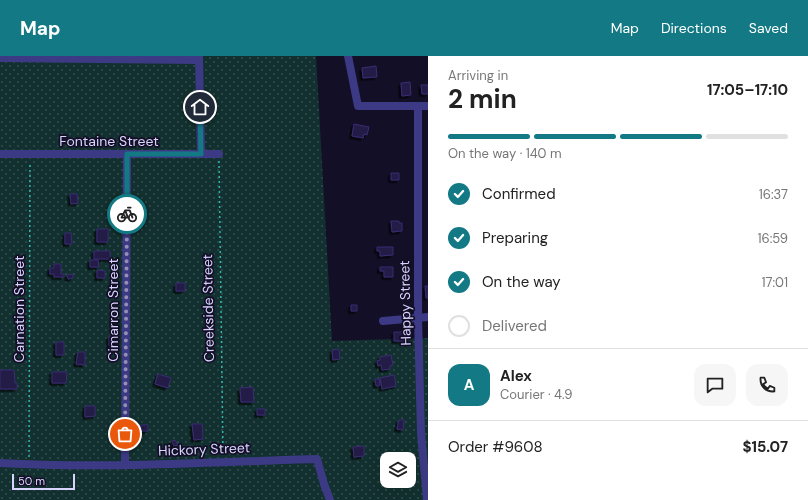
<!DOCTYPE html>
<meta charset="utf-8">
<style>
:root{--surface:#fff;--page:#f6f6f6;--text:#222;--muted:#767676;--line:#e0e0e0;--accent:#137a85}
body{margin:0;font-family:"DM Sans",sans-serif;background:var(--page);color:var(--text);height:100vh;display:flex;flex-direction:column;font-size:15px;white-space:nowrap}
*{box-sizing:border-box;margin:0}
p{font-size:13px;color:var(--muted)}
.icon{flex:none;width:22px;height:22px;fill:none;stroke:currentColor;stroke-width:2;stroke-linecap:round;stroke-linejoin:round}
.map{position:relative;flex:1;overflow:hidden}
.sheet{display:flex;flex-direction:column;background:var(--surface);width:380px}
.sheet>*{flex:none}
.controls{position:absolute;left:380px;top:396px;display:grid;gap:8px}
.controls a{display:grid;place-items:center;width:36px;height:36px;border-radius:8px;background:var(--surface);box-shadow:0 4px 16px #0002;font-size:20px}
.scale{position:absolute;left:12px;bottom:10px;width:63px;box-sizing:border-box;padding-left:4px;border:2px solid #d9d4ff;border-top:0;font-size:11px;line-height:14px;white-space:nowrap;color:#d9d4ff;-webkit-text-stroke:3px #130f26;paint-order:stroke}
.pin{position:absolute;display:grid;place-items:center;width:34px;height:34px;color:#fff;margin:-17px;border:2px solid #fff;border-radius:50%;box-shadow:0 1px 4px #0007}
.courier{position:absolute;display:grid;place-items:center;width:40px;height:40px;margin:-20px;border:3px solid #137a85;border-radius:50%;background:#fff;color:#222;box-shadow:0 1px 5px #0007}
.overview em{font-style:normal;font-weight:700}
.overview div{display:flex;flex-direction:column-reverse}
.overview{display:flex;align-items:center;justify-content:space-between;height:68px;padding:0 20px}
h1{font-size:26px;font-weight:700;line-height:30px}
.bar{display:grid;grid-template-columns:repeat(4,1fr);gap:6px 4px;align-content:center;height:48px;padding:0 20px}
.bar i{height:5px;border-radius:3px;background:var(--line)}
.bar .active{background:var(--accent)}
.bar p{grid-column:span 4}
.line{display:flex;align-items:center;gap:10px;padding:0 20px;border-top:1px solid var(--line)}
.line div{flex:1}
.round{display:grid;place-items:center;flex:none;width:42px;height:42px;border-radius:12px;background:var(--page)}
ol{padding:0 20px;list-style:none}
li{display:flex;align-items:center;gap:12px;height:44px}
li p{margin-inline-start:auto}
li .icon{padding:4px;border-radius:50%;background:var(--accent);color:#fff;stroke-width:4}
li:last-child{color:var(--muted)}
li i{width:22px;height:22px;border:2px solid var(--line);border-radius:50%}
header{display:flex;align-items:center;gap:24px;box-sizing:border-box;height:56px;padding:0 20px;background:var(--accent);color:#fff}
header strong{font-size:19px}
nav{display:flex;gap:22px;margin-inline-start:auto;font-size:14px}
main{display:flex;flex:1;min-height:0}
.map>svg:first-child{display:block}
</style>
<header>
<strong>Map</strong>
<nav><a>Map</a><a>Directions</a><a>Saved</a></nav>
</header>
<main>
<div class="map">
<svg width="428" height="444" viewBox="0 0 428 444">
<defs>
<pattern id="grass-dots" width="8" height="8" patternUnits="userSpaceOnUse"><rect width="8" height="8" fill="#12302f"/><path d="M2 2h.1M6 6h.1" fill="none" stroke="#344d4e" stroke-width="1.8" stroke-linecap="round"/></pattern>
<filter id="shadow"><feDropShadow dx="-2.5" dy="2.5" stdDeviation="0" flood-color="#0009"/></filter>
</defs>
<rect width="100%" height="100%" fill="#130f26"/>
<!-- grass -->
<path fill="url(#grass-dots)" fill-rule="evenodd" d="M 0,0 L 316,0 L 332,285 L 428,282 L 428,444 L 0,444 ZM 387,403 L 409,403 L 409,425 L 387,425 Z"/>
<!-- building -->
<path fill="#241b47" stroke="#3b2d73" filter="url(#shadow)" d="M 376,10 L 377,21 L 363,22 L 362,12 Z
M 410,26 L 411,39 L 402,40 L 401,27 Z
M 421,29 L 428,29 L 428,38 L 422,38 Z
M 354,68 L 369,71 L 367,79 L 364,78 L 363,82 L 352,80 Z
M 391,117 L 399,117 L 399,124 L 391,124 Z
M 70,138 L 77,138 L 78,147 L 71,148 Z
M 391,165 L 399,165 L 399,167 L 402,167 L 402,175 L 392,176 Z
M 97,173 L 108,173 L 108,186 L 97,186 Z
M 65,177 L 71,177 L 72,188 L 65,188 Z
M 377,191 L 393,191 L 393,199 L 380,200 L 380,195 L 377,195 Z
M 94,195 L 110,195 L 110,203 L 94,203 Z
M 90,204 L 98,204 L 99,211 L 90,211 Z
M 54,208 L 61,208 L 61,218 L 64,218 L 64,221 L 54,221 L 54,218 L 50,218 L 50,212 L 54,212 Z
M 380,211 L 393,211 L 393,221 L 384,221 L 384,215 L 380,215 Z
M 97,214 L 105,215 L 105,222 L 97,222 Z
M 73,218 L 73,222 L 68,223 L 67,219 Z
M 176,227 L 185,227 L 185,235 L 176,235 Z
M 425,230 L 428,230 L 428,242 L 426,242 Z
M 351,249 L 357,249 L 357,255 L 351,255 Z
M 394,276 L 403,276 L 404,285 L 394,285 Z
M 109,280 L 114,281 L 114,290 L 109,290 Z
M 56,286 L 64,286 L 64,299 L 56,299 Z
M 339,293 L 340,303 L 333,304 L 332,294 Z
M 78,296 L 85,296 L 85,309 L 76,308 Z
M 391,299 L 393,309 L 390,310 L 390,313 L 382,314 L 381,309 L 378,310 L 377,305 L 380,304 L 380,301 Z
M 0,314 L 14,314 L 15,327 L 17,327 L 17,333 L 0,333 Z
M 52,316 L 67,316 L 66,327 L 52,327 Z
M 158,318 L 171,322 L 168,332 L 155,328 Z
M 394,319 L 396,330 L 382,333 L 380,322 Z
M 375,323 L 379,323 L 380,329 L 376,330 Z
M 253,331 L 254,346 L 241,346 L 240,332 Z
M 85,350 L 95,350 L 95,360 L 85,361 Z
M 257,353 L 265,353 L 265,359 L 257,359 Z
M 399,364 L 404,364 L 403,374 L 397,373 Z
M 192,368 L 202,368 L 203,383 L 194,384 Z
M 141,369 L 148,369 L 148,375 L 141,375 Z
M 175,384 L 178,389 L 174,390 L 172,385 Z
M 364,390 L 364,400 L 354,401 L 353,391 Z"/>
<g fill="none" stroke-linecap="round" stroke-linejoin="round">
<!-- path -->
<path stroke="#2fb8b0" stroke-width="1.5" stroke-dasharray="2 3" stroke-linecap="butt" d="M 219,105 L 223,397
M 29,401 L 30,107"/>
<!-- minor -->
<path stroke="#3d3a85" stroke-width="8" d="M 199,0 L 201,98
M 348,0 L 358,50 L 428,50
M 0,2 L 199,4
M 418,50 L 418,262 L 421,377 L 427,444
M 0,98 L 219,98
M 383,265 L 428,261
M 0,407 C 106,413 211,406 317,403 L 324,428 L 330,444
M 125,409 L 127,98"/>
</g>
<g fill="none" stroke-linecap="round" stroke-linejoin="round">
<!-- done -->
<path stroke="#948fb3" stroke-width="4" stroke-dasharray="0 7.2" d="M 125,378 L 127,158"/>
<!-- route -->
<path stroke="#137a85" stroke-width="5" d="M 127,158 L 127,98 L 201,98 L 200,51"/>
</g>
<g text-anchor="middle" stroke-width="3.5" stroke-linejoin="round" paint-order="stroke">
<!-- street labels -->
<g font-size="14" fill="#d9d4ff" stroke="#130f26">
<text x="109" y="90">Fontaine Street</text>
<text transform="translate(405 247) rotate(-91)" y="5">Happy Street</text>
<text transform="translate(208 252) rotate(-91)" y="5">Creekside Street</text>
<text transform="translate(19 253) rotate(-90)" y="5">Carnation Street</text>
<text transform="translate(113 254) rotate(-90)" y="5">Cimarron Street</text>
<text transform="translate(204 393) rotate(-2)" y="5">Hickory Street</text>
</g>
</g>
</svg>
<div class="controls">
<a><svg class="icon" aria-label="layers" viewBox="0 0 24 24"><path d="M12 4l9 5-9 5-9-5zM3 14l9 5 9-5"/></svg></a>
</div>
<div class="scale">50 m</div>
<div class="pin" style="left:125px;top:378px;background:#ea580c"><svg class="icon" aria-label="bag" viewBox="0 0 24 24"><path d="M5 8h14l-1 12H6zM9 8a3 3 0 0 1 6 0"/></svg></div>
<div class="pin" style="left:200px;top:51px;background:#1f2937"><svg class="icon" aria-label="home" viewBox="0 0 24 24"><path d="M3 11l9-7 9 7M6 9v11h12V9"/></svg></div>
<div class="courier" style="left:127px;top:158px"><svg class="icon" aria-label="bike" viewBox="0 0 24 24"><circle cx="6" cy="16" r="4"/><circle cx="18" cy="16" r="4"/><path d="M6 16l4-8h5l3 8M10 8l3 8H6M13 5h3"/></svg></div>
</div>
<section class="sheet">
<div class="overview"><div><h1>2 min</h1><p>Arriving in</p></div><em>17:05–17:10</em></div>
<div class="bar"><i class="active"></i><i class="active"></i><i class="active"></i><i></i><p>On the way · 140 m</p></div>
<ol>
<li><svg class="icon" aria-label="check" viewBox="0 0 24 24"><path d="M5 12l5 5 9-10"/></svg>Confirmed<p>16:37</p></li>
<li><svg class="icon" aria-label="check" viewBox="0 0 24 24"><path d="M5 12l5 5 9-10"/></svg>Preparing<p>16:59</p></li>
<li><svg class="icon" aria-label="check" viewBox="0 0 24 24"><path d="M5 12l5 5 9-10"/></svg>On the way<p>17:01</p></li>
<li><i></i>Delivered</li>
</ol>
<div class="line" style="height:72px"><b class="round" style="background:var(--accent);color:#fff">A</b><div><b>Alex</b><p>Courier · 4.9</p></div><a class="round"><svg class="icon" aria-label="chat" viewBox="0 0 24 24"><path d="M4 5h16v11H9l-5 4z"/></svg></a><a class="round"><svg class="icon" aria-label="phone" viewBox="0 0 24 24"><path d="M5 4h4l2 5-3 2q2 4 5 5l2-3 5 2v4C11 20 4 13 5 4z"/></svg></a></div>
<div class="line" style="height:52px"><div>Order #9608</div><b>$15.07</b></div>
</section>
</main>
